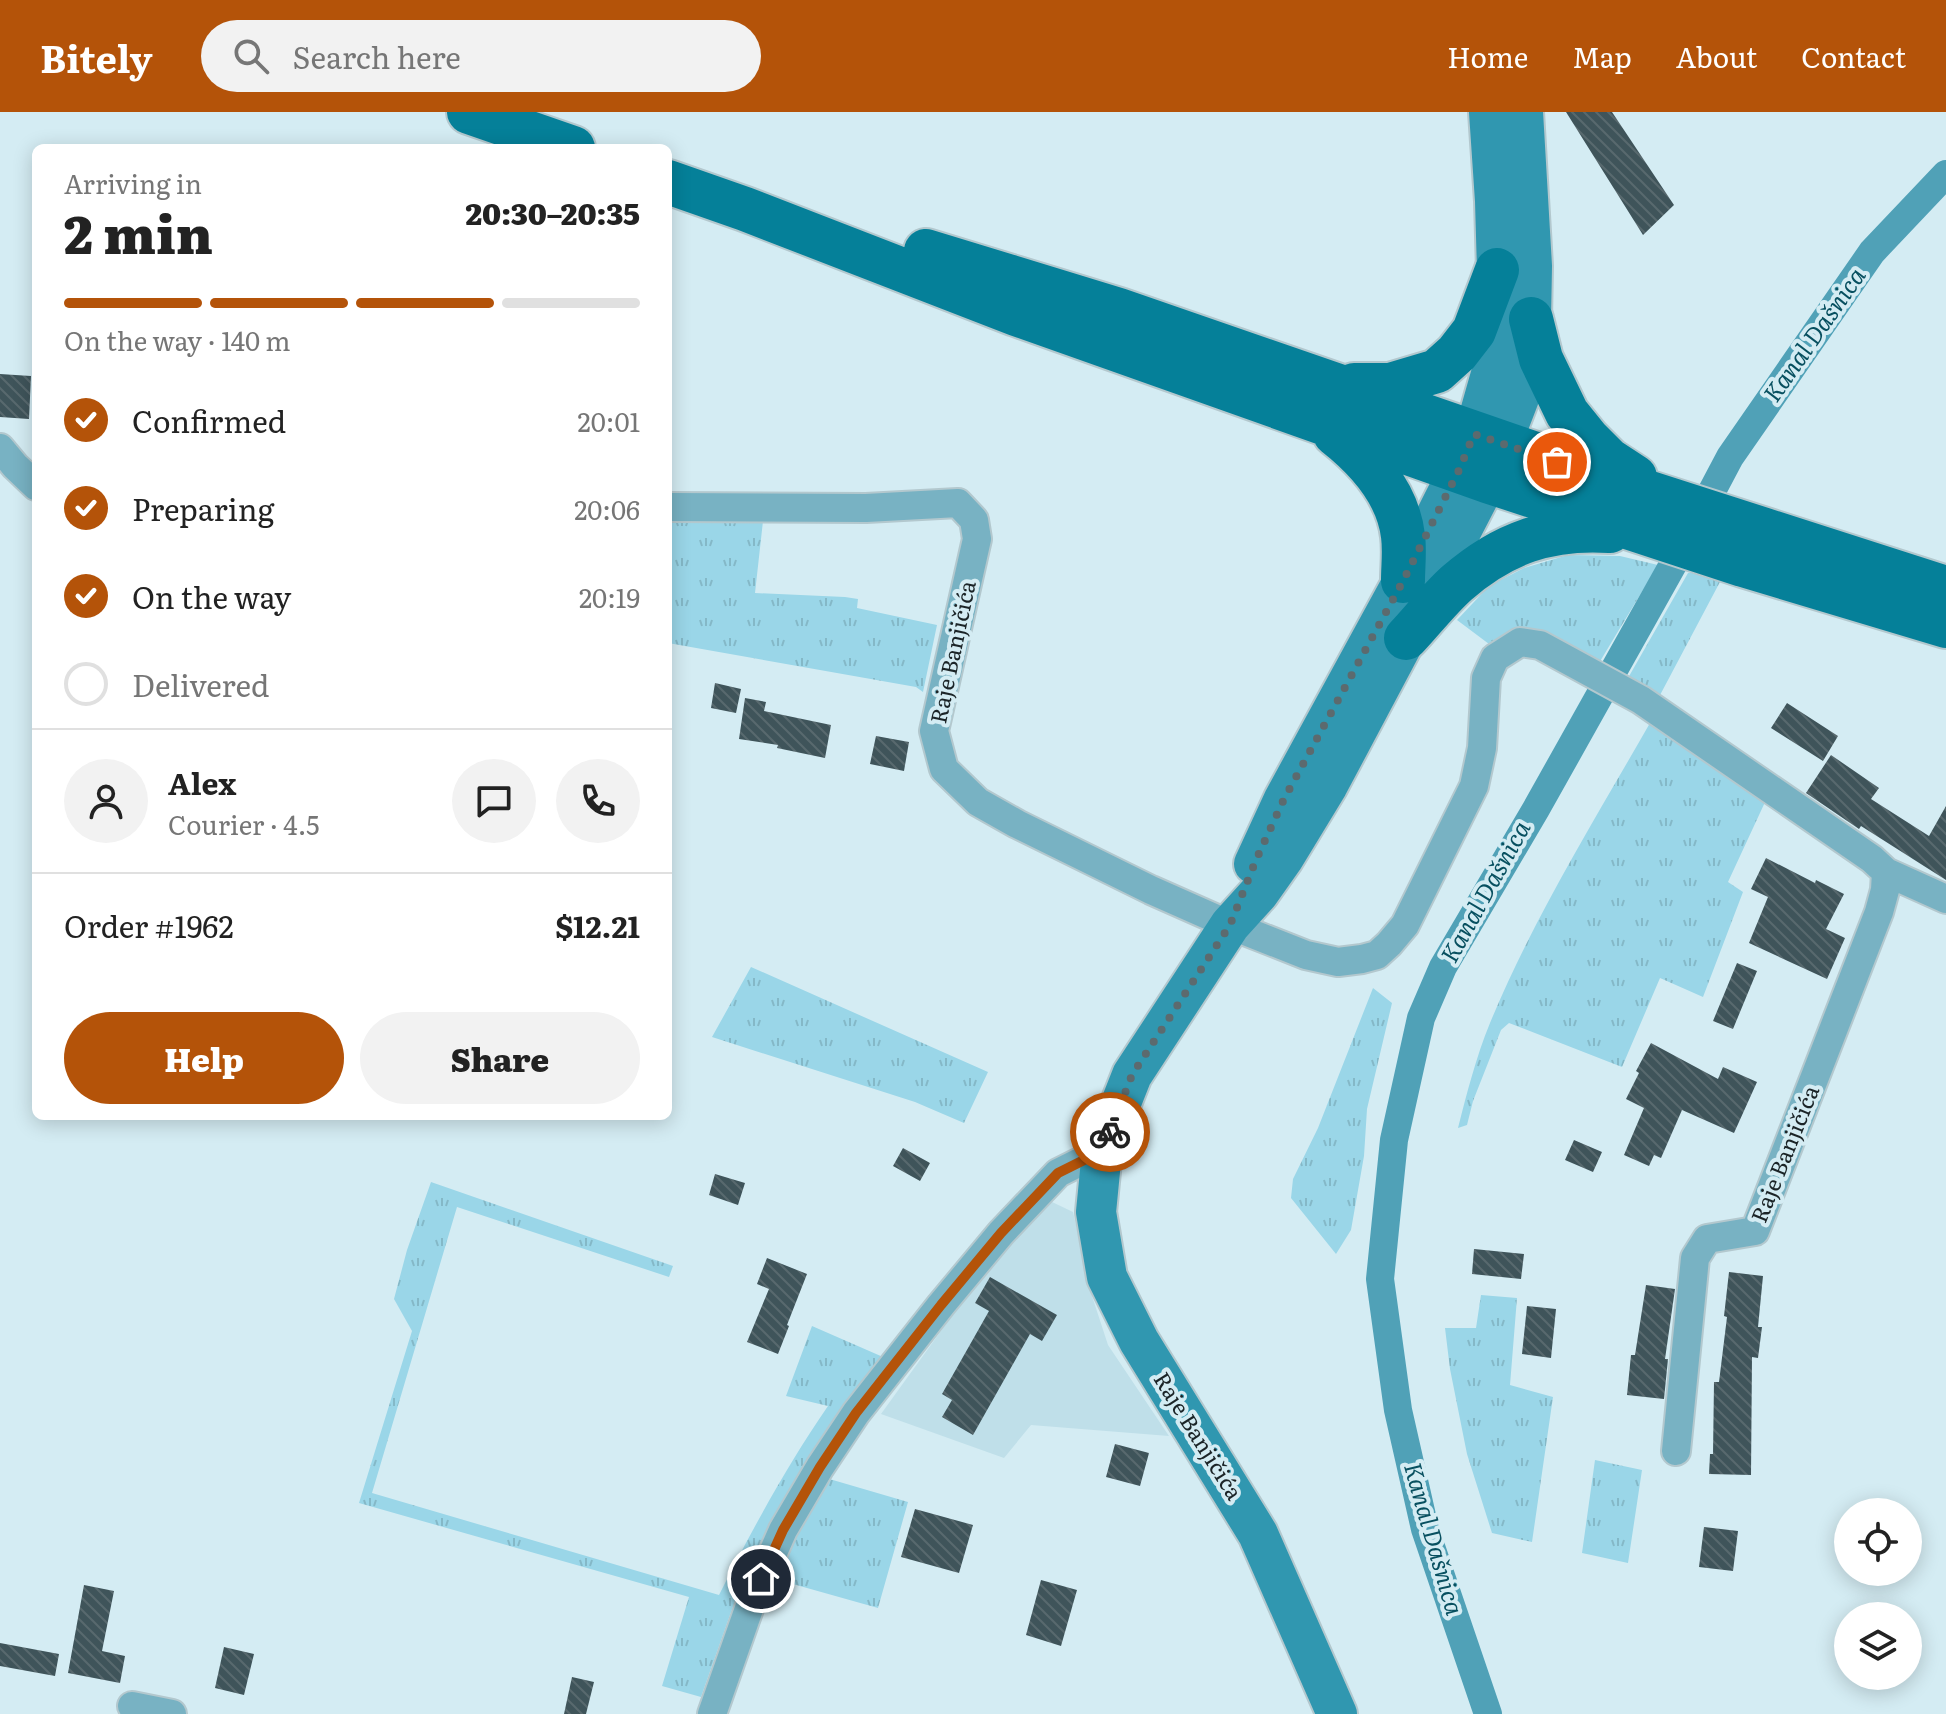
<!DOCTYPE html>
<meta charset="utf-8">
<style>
:root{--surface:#fff;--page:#f2f2f2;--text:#222;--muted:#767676;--line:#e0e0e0;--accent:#b45309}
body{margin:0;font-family:Literata,serif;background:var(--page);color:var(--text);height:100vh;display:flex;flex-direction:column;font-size:30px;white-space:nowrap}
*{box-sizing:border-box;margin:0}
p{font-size:26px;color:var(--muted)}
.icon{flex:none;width:44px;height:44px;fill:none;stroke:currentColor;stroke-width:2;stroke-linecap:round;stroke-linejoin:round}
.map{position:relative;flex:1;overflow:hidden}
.sheet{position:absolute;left:32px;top:32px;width:640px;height:976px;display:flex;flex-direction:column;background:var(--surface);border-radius:12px;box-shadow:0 4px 20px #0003}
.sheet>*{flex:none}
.tools{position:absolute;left:1834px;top:1386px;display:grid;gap:16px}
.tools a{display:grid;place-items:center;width:88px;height:88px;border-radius:50%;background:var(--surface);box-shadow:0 4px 20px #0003;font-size:40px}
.pin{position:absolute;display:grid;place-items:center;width:68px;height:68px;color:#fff;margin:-34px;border:4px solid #fff;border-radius:50%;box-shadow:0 2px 8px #0007}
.courier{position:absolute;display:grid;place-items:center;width:80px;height:80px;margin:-40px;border:6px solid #b45309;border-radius:50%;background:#fff;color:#222;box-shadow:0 2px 10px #0007}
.headline em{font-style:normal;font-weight:800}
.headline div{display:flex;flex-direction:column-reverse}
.headline{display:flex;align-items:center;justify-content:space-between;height:136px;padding:0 32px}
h1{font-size:52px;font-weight:800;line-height:60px}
.bar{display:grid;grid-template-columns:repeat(4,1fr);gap:12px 8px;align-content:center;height:96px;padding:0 32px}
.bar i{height:10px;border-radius:6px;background:var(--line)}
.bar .current{background:var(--accent)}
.bar p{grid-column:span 4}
.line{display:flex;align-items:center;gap:20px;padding:0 32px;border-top:2px solid var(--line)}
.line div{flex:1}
.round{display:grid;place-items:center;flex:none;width:84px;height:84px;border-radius:42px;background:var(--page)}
ol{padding:0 32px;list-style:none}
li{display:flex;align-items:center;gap:24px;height:88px}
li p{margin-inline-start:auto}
li .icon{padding:8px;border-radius:50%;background:var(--accent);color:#fff;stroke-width:4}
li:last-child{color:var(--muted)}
li i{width:44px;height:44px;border:4px solid var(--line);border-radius:50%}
.cta{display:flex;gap:16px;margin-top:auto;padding:16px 32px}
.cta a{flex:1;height:92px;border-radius:48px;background:var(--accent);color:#fff;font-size:32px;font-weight:800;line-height:92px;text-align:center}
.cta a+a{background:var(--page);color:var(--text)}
header{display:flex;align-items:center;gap:48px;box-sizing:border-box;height:112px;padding:0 40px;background:var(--accent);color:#fff}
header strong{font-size:38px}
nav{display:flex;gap:44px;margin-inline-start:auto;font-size:28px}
.search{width:560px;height:72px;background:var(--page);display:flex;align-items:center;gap:20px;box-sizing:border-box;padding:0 28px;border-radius:44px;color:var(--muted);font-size:30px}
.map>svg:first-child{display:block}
</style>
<header>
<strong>Bitely</strong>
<div class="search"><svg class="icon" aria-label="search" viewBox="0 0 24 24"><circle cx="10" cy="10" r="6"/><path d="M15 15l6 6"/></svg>Search here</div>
<nav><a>Home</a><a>Map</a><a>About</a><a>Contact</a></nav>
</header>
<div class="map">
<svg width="1946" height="1602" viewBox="0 0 1946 1602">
<defs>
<pattern id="grass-tufts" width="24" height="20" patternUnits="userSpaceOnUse" patternTransform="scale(2)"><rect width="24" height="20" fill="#9ad6e8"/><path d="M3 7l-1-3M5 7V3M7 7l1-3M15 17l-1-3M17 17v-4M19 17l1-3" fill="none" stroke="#84b8c7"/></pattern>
<pattern id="building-back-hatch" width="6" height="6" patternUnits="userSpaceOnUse" patternTransform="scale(2)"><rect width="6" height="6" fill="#3f545a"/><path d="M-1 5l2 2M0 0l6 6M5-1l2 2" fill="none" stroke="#58696e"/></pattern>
</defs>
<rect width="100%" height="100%" fill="#d4ecf3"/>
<!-- built -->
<path fill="#bfdfe9" d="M 1050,1089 L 1073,1100 L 1092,1184 L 1108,1233 L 1169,1324 L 1031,1313 L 1004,1346 L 881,1302 L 990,1151 Z"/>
<!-- grass -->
<path fill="url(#grass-tufts)" d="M 668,405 L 763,409 L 755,481 L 845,485 L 858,487 L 857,496 L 937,513 L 923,580 L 916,575 L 668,531 Z
M 1568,443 L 1620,444 L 1658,453 L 1596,556 L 1493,535 L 1457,508 L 1489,474 L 1524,456 Z
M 1701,460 L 1721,468 L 1659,585 L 1628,566 L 1688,461 Z
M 1650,611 L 1766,688 L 1728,770 L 1743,780 L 1703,885 L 1660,866 L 1622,955 L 1509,911 L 1501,918 L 1473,989 L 1467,1013 L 1458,1016 C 1467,981 1476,945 1490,911 C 1533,807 1594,709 1650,611 Z
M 751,855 L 988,960 L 964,1011 L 915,990 L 712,925 Z
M 1373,876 L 1392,891 L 1367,997 L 1364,1044 L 1351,1118 L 1336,1142 L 1291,1086 L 1293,1067 L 1318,1016 Z
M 431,1070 L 673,1154 L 669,1165 L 457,1095 L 372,1381 L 719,1483 C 752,1418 786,1355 828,1294 L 786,1284 L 812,1214 L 883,1245 L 817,1335 L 778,1401 L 736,1486 L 701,1585 L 662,1574 L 689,1485 L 359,1391 L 412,1219 L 394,1187 L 407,1138 Z
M 1481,1183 L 1517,1186 L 1510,1273 L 1553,1285 L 1532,1430 L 1492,1421 L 1467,1342 L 1450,1257 L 1445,1216 L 1476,1216 Z
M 1595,1348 L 1642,1358 L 1628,1451 L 1582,1441 Z
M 826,1366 L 908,1390 L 878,1496 L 775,1467 Z"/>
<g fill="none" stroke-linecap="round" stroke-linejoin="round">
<!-- canal -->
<path stroke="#50a1b7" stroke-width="28" d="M 1488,1602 L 1425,1417 L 1398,1298 L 1380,1167 L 1394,1028 L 1421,906 L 1443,855 L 1536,697 L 1675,449 L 1730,345 L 1872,140 L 1946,62"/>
</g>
<!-- building -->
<path fill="url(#building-back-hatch)" d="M 1566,0 L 1612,0 L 1674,93 L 1643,123 Z
M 0,262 L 31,264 L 29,307 L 0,305 Z
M 715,571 L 741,577 L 736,601 L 711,596 Z
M 745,586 L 766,590 L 764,599 L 831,613 L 825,646 L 777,636 L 778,633 L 739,627 Z
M 1787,591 L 1838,624 L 1823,649 L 1771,616 Z
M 876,624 L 909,630 L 904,659 L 870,652 Z
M 1831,643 L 1879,676 L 1871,687 L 1929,724 L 1946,694 L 1946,768 L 1861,714 L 1859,717 L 1806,681 Z
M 1766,746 L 1815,771 L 1816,768 L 1844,782 L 1826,817 L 1845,826 L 1827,867 L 1749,831 L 1768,785 L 1751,777 Z
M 1737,851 L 1757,859 L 1733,917 L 1713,909 Z
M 1651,931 L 1718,967 L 1723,955 L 1757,970 L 1734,1021 L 1682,998 L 1661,1046 L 1654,1043 L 1649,1054 L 1624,1043 L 1644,996 L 1626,987 L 1639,961 L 1636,959 Z
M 1574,1028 L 1602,1040 L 1593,1060 L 1565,1048 Z
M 903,1036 L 930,1051 L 920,1069 L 893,1054 Z
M 715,1062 L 745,1071 L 738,1093 L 709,1083 Z
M 1474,1137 L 1524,1142 L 1521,1167 L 1472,1162 Z
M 767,1146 L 807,1162 L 787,1213 L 789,1214 L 778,1242 L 747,1230 L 769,1177 L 757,1172 Z
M 1729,1160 L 1763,1164 L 1758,1215 L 1762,1215 L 1758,1246 L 1752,1245 L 1751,1363 L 1709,1362 L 1710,1342 L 1713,1342 L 1714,1270 L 1719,1270 L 1727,1205 L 1724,1204 Z
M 990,1165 L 1057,1203 L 1042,1229 L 1030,1222 L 973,1323 L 942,1305 L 952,1288 L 942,1282 L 989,1199 L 975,1191 Z
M 1646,1173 L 1675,1177 L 1665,1247 L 1668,1247 L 1664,1287 L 1627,1283 L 1631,1243 L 1635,1243 Z
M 1527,1194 L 1556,1197 L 1551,1246 L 1522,1242 Z
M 1115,1332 L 1149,1341 L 1140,1374 L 1106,1365 Z
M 915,1397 L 973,1413 L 959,1461 L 901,1445 Z
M 1704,1415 L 1738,1419 L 1733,1459 L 1699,1455 Z
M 1041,1468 L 1077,1478 L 1061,1534 L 1026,1523 Z
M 84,1473 L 114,1479 L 102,1539 L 125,1544 L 120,1571 L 68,1561 Z
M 0,1531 L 59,1542 L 55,1564 L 0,1554 Z
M 224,1535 L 254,1542 L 244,1583 L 215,1576 Z
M 572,1565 L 594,1570 L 586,1602 L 564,1602 Z"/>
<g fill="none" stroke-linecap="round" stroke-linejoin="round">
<defs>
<path id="minor" d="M 0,336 L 15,354 L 36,374
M 668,395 L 866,396 L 958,391 L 974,408 L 977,427 L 934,619 L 944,657 L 978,690 L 1017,712 L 1151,778 L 1230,813 L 1306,843 L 1338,850 L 1362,847 L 1377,843 L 1389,832 L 1405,813 L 1474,674 L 1482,636 L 1486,566 L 1495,546 L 1520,530 L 1540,533 L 1641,588 L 1872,747 L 1886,760 L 1885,778 L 1879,800 L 1755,1119 L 1707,1127 L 1695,1146 L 1676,1339
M 1886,760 L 1946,787
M 132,1594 L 172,1602
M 712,1602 L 751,1491 L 783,1418 L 820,1355 L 856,1301 L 941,1193 L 1001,1121 L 1058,1061 L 1102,1039"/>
<path id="secondary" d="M 1254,752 L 1284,687 L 1403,469 L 1459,358 L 1474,322 L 1493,255 L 1497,158 L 1495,89 L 1489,0
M 1337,1602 L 1258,1422 L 1139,1229 L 1107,1165 L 1096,1100 L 1102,1039 L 1132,963 L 1230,813 L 1259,781 L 1283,747 L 1328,673 L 1406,526 L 1487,369 L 1519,286 L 1531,207 L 1532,154 L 1523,0"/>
<path id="primary" d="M 469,0 L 573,36
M 668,70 L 745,97 L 1016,202 L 1487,369 L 1743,453 L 1946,514
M 926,139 L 1119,198 L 1628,374 L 1946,476
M 1531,207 L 1541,247 L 1567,301 L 1588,327 L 1609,348 L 1635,365
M 1354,273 L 1390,273 L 1437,259 L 1457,241 L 1474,219 L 1497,158
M 1335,322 C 1368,348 1398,381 1403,424 C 1405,439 1403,454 1403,469
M 1406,526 C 1423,508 1439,487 1457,471 C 1503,431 1549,415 1610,419"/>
</defs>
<!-- minor casing -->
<use href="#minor" stroke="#b3c8ce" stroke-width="32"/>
<!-- secondary casing -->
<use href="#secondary" stroke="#b3c8ce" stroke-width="44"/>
<!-- primary casing -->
<use href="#primary" stroke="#b3c8ce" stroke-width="48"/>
<!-- minor -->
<use href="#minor" stroke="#78b2c3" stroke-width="28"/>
<!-- secondary -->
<use href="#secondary" stroke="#3097b0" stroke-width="40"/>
<!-- primary -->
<use href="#primary" stroke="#058099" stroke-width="44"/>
</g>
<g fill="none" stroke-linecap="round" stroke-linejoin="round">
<!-- done -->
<path stroke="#5c6a6e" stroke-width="8" stroke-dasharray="0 14.4" d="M 1110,1020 L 1132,963 L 1230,813 L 1256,748 L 1284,687 L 1403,469 L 1459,358 L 1474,322 L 1557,350"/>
<!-- route -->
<path stroke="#b45309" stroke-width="10" d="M 761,1467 L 783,1418 L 820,1355 L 856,1301 L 941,1193 L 1001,1121 L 1058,1061 L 1102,1039 L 1110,1020"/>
</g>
<g text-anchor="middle" stroke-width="8" stroke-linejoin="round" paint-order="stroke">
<!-- street labels -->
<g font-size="22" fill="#1b2427" stroke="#d4ecf3">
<text transform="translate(953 540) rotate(-78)" y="8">Raje Banjičića</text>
<text transform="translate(1785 1042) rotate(-68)" y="8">Raje Banjičića</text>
<text transform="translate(1198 1324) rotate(58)" y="8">Raje Banjičića</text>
</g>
<!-- water labels -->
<g font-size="24" font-style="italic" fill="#085060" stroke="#d4ecf3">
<text transform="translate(1815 223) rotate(-55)" y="8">Kanal Dašnica</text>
<text transform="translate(1486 780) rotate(-61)" y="8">Kanal Dašnica</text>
<text transform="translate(1433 1427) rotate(74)" y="8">Kanal Dašnica</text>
</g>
</g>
</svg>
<div class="tools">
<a><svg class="icon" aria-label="locate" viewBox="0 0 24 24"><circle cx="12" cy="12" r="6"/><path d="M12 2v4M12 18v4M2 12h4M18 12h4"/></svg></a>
<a><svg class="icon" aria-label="layers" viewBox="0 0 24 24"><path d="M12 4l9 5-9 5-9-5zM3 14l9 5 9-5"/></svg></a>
</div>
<div class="pin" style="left:1557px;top:350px;background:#ea580c"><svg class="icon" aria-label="bag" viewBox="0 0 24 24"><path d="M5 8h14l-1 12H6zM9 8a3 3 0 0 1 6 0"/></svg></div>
<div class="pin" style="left:761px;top:1467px;background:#1f2937"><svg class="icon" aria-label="home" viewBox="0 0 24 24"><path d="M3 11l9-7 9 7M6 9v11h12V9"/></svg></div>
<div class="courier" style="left:1110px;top:1020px"><svg class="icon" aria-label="bike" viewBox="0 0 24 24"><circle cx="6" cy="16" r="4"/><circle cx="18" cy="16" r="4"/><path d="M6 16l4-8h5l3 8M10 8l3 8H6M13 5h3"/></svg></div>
<section class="sheet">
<div class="headline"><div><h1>2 min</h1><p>Arriving in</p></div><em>20:30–20:35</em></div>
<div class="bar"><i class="current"></i><i class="current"></i><i class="current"></i><i></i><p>On the way · 140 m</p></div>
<ol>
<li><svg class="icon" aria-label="check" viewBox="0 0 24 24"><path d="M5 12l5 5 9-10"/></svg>Confirmed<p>20:01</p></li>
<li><svg class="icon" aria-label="check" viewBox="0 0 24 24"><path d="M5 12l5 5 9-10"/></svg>Preparing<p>20:06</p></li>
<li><svg class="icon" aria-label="check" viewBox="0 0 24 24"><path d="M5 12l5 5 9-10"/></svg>On the way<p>20:19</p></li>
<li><i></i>Delivered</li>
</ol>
<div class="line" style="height:144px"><a class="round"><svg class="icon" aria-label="person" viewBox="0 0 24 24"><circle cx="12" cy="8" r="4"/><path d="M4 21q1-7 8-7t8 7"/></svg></a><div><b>Alex</b><p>Courier · 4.5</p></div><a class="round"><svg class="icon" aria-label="chat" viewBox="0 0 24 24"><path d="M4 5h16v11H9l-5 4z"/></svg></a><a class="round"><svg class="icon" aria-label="phone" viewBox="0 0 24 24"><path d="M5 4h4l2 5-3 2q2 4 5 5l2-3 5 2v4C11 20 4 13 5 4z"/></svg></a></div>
<div class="line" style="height:104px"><div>Order #1962</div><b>$12.21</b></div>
<div class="cta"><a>Help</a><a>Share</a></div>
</section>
</div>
